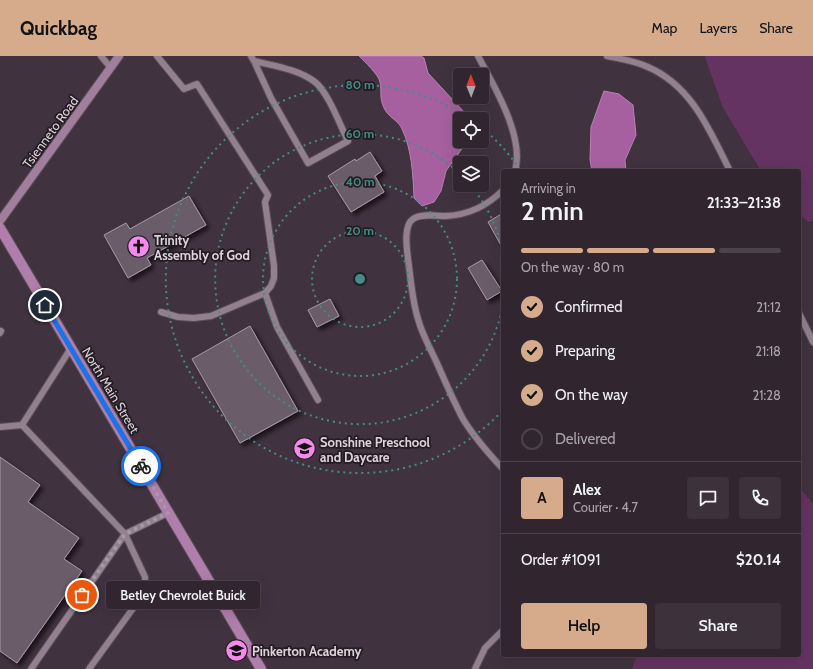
<!DOCTYPE html>
<meta charset="utf-8">
<style>
:root{--surface:#31262f;--page:#3d323b;--text:#f1f3f6;--muted:#a8a5aa;--line:#4c434b;--accent:#d6ab8b}
body{margin:0;font-family:Cabin,sans-serif;background:var(--page);color:var(--text);height:100vh;display:flex;flex-direction:column;font-size:15px;white-space:nowrap}
*{box-sizing:border-box;margin:0}
p{font-size:13px;color:var(--muted)}
.icon{flex:none;width:22px;height:22px;fill:none;stroke:currentColor;stroke-width:2;stroke-linecap:round;stroke-linejoin:round}
.map{position:relative;flex:1;overflow:hidden}
.side{position:absolute;left:501px;top:113px;width:300px;height:488px;display:flex;flex-direction:column;background:var(--surface);border-radius:4px;box-shadow:0 4px 16px #0002,0 0 0 1px var(--line)}
.side>*{flex:none}
.needle{width:26px;rotate:359deg}
.buttons{position:absolute;left:453px;top:12px;display:grid;gap:8px}
.buttons a{display:grid;place-items:center;width:36px;height:36px;border-radius:4px;background:var(--surface);box-shadow:0 4px 16px #0002,0 0 0 1px var(--line);font-size:20px}
.pin{position:absolute;display:grid;place-items:center;width:34px;height:34px;color:#fff;margin:-17px;border:2px solid #fff;border-radius:50%;box-shadow:0 1px 4px #0007}
.courier{position:absolute;display:grid;place-items:center;width:40px;height:40px;margin:-20px;border:3px solid #1a73e8;border-radius:50%;background:#fff;color:#222;box-shadow:0 1px 5px #0007}
.bubble{position:absolute;height:28px;border-radius:4px;background:var(--surface);box-shadow:0 4px 16px #0002,0 0 0 1px var(--line);font-size:13px;font-weight:600;line-height:28px;text-align:center}
.head em{font-style:normal;font-weight:600}
.head div{display:flex;flex-direction:column-reverse}
.head{display:flex;align-items:center;justify-content:space-between;height:68px;padding:0 20px}
h1{font-size:26px;font-weight:600;line-height:30px}
.bar{display:grid;grid-template-columns:repeat(4,1fr);gap:6px 4px;align-content:center;height:48px;padding:0 20px}
.bar i{height:5px;border-radius:3px;background:var(--line)}
.bar .on{background:var(--accent)}
.bar p{grid-column:span 4}
.line{display:flex;align-items:center;gap:10px;padding:0 20px;border-top:1px solid var(--line)}
.line div{flex:1}
.round{display:grid;place-items:center;flex:none;width:42px;height:42px;border-radius:4px;background:var(--page)}
ol{padding:0 20px;list-style:none}
li{display:flex;align-items:center;gap:12px;height:44px}
li p{margin-inline-start:auto}
li .icon{padding:4px;border-radius:50%;background:var(--accent);color:#111;stroke-width:4}
li:last-child{color:var(--muted)}
li i{width:22px;height:22px;border:2px solid var(--line);border-radius:50%}
.cta{display:flex;gap:8px;margin-top:auto;padding:8px 20px}
.cta a{flex:1;height:46px;border-radius:4px;background:var(--accent);color:#111;font-size:16px;font-weight:600;line-height:46px;text-align:center}
.cta a+a{background:var(--page);color:var(--text)}
header{display:flex;align-items:center;gap:24px;box-sizing:border-box;height:56px;padding:0 20px;background:var(--accent);color:#111}
header strong{font-size:19px}
nav{display:flex;gap:22px;margin-inline-start:auto;font-size:14px}
.map>svg:first-child{display:block}
</style>
<header>
<strong>Quickbag</strong>
<nav><a>Map</a><a>Layers</a><a>Share</a></nav>
</header>
<div class="map">
<svg width="813" height="613" viewBox="0 0 813 613">
<defs>
<filter id="shadow"><feDropShadow dx="3.5" dy="3.5" stdDeviation="2" flood-color="#0009"/></filter>
</defs>
<rect width="100%" height="100%" fill="#41323f"/>
<!-- green -->
<path fill="#653361" d="M 706,0 L 813,0 L 813,164 L 809,166 L 799,159 L 799,115 L 761,115 L 723,52 L 705,1 Z
M 799,431 L 813,448 L 813,613 L 632,613 L 637,599 L 799,599 Z"/>
<!-- water -->
<path fill="#a7609f" stroke="#b782b1" d="M 359,0 L 421,0 L 424,2 L 428,17 L 465,57 L 465,63 L 460,63 L 460,85 L 466,85 L 466,87 L 446,115 L 441,135 L 434,146 L 422,150 L 414,142 C 413,119 412,94 402,73 C 399,65 388,61 384,52 C 379,41 382,36 380,26 C 379,19 364,5 359,0 Z
M 604,35 L 619,38 L 633,49 L 636,79 L 625,104 L 626,115 L 592,115 L 590,104 L 591,71 Z"/>
<!-- building -->
<path fill="#6b5b69" stroke="#ab9aa9" filter="url(#shadow)" d="M 370,96 L 382,115 L 375,120 L 384,136 L 351,156 L 328,120 L 355,103 L 356,105 Z
M 189,140 L 206,169 L 147,202 L 151,209 L 128,222 L 104,179 L 126,167 L 130,173 Z
M 503,157 L 503,193 L 488,166 Z
M 482,204 L 502,235 L 487,244 L 468,212 Z
M 330,243 L 339,260 L 317,271 L 308,254 Z
M 250,270 L 298,355 L 240,387 L 192,303 Z
M 0,401 L 40,429 L 28,446 L 79,482 L 64,503 L 82,515 L 17,607 L 0,595 Z"/>
<g fill="none" stroke-linecap="round" stroke-linejoin="round">
<defs>
<path id="lane" d="M 101,0 L 111,12
M 157,0 L 184,33 L 197,28 L 268,139 L 265,146 L 274,210 L 274,222 L 271,230 L 265,237 L 211,260 L 194,262 L 178,261 L 161,256
M 251,0 L 254,5 L 271,42 L 308,107 L 348,85 C 340,69 328,36 315,26 C 298,13 274,10 254,5
M 478,0 C 494,30 525,81 515,115
M 607,0 C 621,3 635,5 648,11 C 692,30 710,75 730,115
M 503,134 C 488,149 468,159 446,160 C 437,160 421,157 413,163 C 403,170 407,193 408,203 C 411,224 412,244 418,263 C 422,278 430,292 436,305 C 445,325 453,344 463,363 C 474,381 489,398 503,413
M 265,237 L 277,271 L 318,344
M 799,257 L 813,286
M 0,277 L 1,275
M 71,292 L 22,369 L 125,478 L 168,457
M 0,371 L 22,369
M 31,613 L 125,478
M 89,613 L 142,540 L 145,530 L 145,521 L 125,478
M 475,613 L 485,592 L 503,574"/>
<path id="secondary" d="M 0,165 L 119,0"/>
<path id="primary" d="M 0,172 L 261,613"/>
</defs>
<!-- lane casing -->
<use href="#lane" stroke="#5a4e58" stroke-width="8"/>
<!-- secondary casing -->
<use href="#secondary" stroke="#5a4e58" stroke-width="10"/>
<!-- primary casing -->
<use href="#primary" stroke="#5a4e58" stroke-width="12"/>
<!-- lane -->
<use href="#lane" stroke="#92808f" stroke-width="6"/>
<!-- secondary -->
<use href="#secondary" stroke="#a17f9c" stroke-width="8"/>
<!-- primary -->
<use href="#primary" stroke="#b07eaa" stroke-width="10"/>
</g>
<g fill="none" stroke-linecap="round" stroke-linejoin="round">
<!-- done -->
<path stroke="#a69ba4" stroke-width="4" stroke-dasharray="0 7.2" d="M 82,539 L 125,478 L 168,457 L 141,410"/>
<!-- route -->
<path stroke="#1a73e8" stroke-width="5" d="M 45,249 L 141,410"/>
</g>
<!-- distance rings -->
<g fill="none" stroke="#428d89" stroke-width="2" stroke-dasharray="2 4">
<circle cx="360" cy="223" r="48"/>
<circle cx="360" cy="223" r="97"/>
<path d="M503 248A145 145 0 1 1 460 118M471 130A145 145 0 0 1 503 198"/>
<path d="M502 355A194 194 0 1 1 468 62M482 72A194 194 0 0 1 521 115"/>
</g>
<!-- icons -->
<defs>
<symbol id="church-disc" viewBox="-11 -11 22 22"><circle r="9.5" fill="#f788ec" stroke="#231c22"/><path d="M-1.2-6h2.4v3.5h3.3v2.4h-3.3V6h-2.4V-.1h-3.3v-2.4h3.3Z" fill="#111"/></symbol>
<symbol id="school-disc" viewBox="-11 -11 22 22"><circle r="9.5" fill="#f788ec" stroke="#231c22"/><path d="M0-5L7-2L0 1L-7-2ZM-4 1L0 2.5L4 1V4Q0 6-4 4Z" fill="#111"/></symbol>
</defs>
<g fill-rule="evenodd">
<use href="#church-disc" x="126" y="178" width="25" height="25"/>
<use href="#school-disc" x="292" y="380" width="25" height="25"/>
<use href="#school-disc" x="224" y="582" width="25" height="25"/>
</g>
<g text-anchor="middle" stroke-width="3.5" stroke-linejoin="round" paint-order="stroke">
<!-- street labels -->
<g font-size="13" fill="#ddd3db" stroke="#231c22">
<text transform="translate(50 76) rotate(-54)" y="5">Tsienneto Road</text>
<text transform="translate(111 334) rotate(59)" y="5">North Main Street</text>
</g>
<!-- poi labels -->
<g font-size="13" font-weight="bold" fill="#ddd3db" stroke="#231c22" text-anchor="start">
<text x="154" y="189">Trinity<tspan x="154" dy="15">Assembly of God</tspan></text>
<text x="320" y="391">Sonshine Preschool<tspan x="320" dy="15">and Daycare</tspan></text>
<text x="252" y="600">Pinkerton Academy</text>
</g>
</g>
<circle cx="360" cy="223" r="6" fill="#428d89" stroke="#231c22" stroke-width="2"/>
<g font-size="12" text-anchor="middle" font-weight="bold" fill="#428d89" stroke="#231c22" stroke-width="3.5" stroke-linejoin="round" paint-order="stroke">
<text x="360" y="33">80 m</text>
<text x="360" y="82">60 m</text>
<text x="360" y="130">40 m</text>
<text x="360" y="179">20 m</text>
</g>
</svg>
<div class="buttons">
<a><svg class="needle" viewBox="-14 -14 28 28"><path d="M0-13l5 13h-10z" fill="#e53935"/><path d="M0 13l5-13h-10z" fill="#a8a5aa"/></svg></a>
<a><svg class="icon" aria-label="locate" viewBox="0 0 24 24"><circle cx="12" cy="12" r="6"/><path d="M12 2v4M12 18v4M2 12h4M18 12h4"/></svg></a>
<a><svg class="icon" aria-label="layers" viewBox="0 0 24 24"><path d="M12 4l9 5-9 5-9-5zM3 14l9 5 9-5"/></svg></a>
</div>
<div class="pin" style="left:82px;top:539px;background:#ea580c"><svg class="icon" aria-label="bag" viewBox="0 0 24 24"><path d="M5 8h14l-1 12H6zM9 8a3 3 0 0 1 6 0"/></svg></div>
<div class="pin" style="left:45px;top:249px;background:#1f2937"><svg class="icon" aria-label="home" viewBox="0 0 24 24"><path d="M3 11l9-7 9 7M6 9v11h12V9"/></svg></div>
<div class="courier" style="left:141px;top:410px"><svg class="icon" aria-label="bike" viewBox="0 0 24 24"><circle cx="6" cy="16" r="4"/><circle cx="18" cy="16" r="4"/><path d="M6 16l4-8h5l3 8M10 8l3 8H6M13 5h3"/></svg></div>
<div class="bubble" style="left:106px;top:525px;width:154px">Betley Chevrolet Buick</div>
<section class="side">
<div class="head"><div><h1>2 min</h1><p>Arriving in</p></div><em>21:33–21:38</em></div>
<div class="bar"><i class="on"></i><i class="on"></i><i class="on"></i><i></i><p>On the way · 80 m</p></div>
<ol>
<li><svg class="icon" aria-label="check" viewBox="0 0 24 24"><path d="M5 12l5 5 9-10"/></svg>Confirmed<p>21:12</p></li>
<li><svg class="icon" aria-label="check" viewBox="0 0 24 24"><path d="M5 12l5 5 9-10"/></svg>Preparing<p>21:18</p></li>
<li><svg class="icon" aria-label="check" viewBox="0 0 24 24"><path d="M5 12l5 5 9-10"/></svg>On the way<p>21:28</p></li>
<li><i></i>Delivered</li>
</ol>
<div class="line" style="height:72px"><b class="round" style="background:var(--accent);color:#111">A</b><div><b>Alex</b><p>Courier · 4.7</p></div><a class="round"><svg class="icon" aria-label="chat" viewBox="0 0 24 24"><path d="M4 5h16v11H9l-5 4z"/></svg></a><a class="round"><svg class="icon" aria-label="phone" viewBox="0 0 24 24"><path d="M5 4h4l2 5-3 2q2 4 5 5l2-3 5 2v4C11 20 4 13 5 4z"/></svg></a></div>
<div class="line" style="height:52px"><div>Order #1091</div><b>$20.14</b></div>
<div class="cta"><a>Help</a><a>Share</a></div>
</section>
</div>
